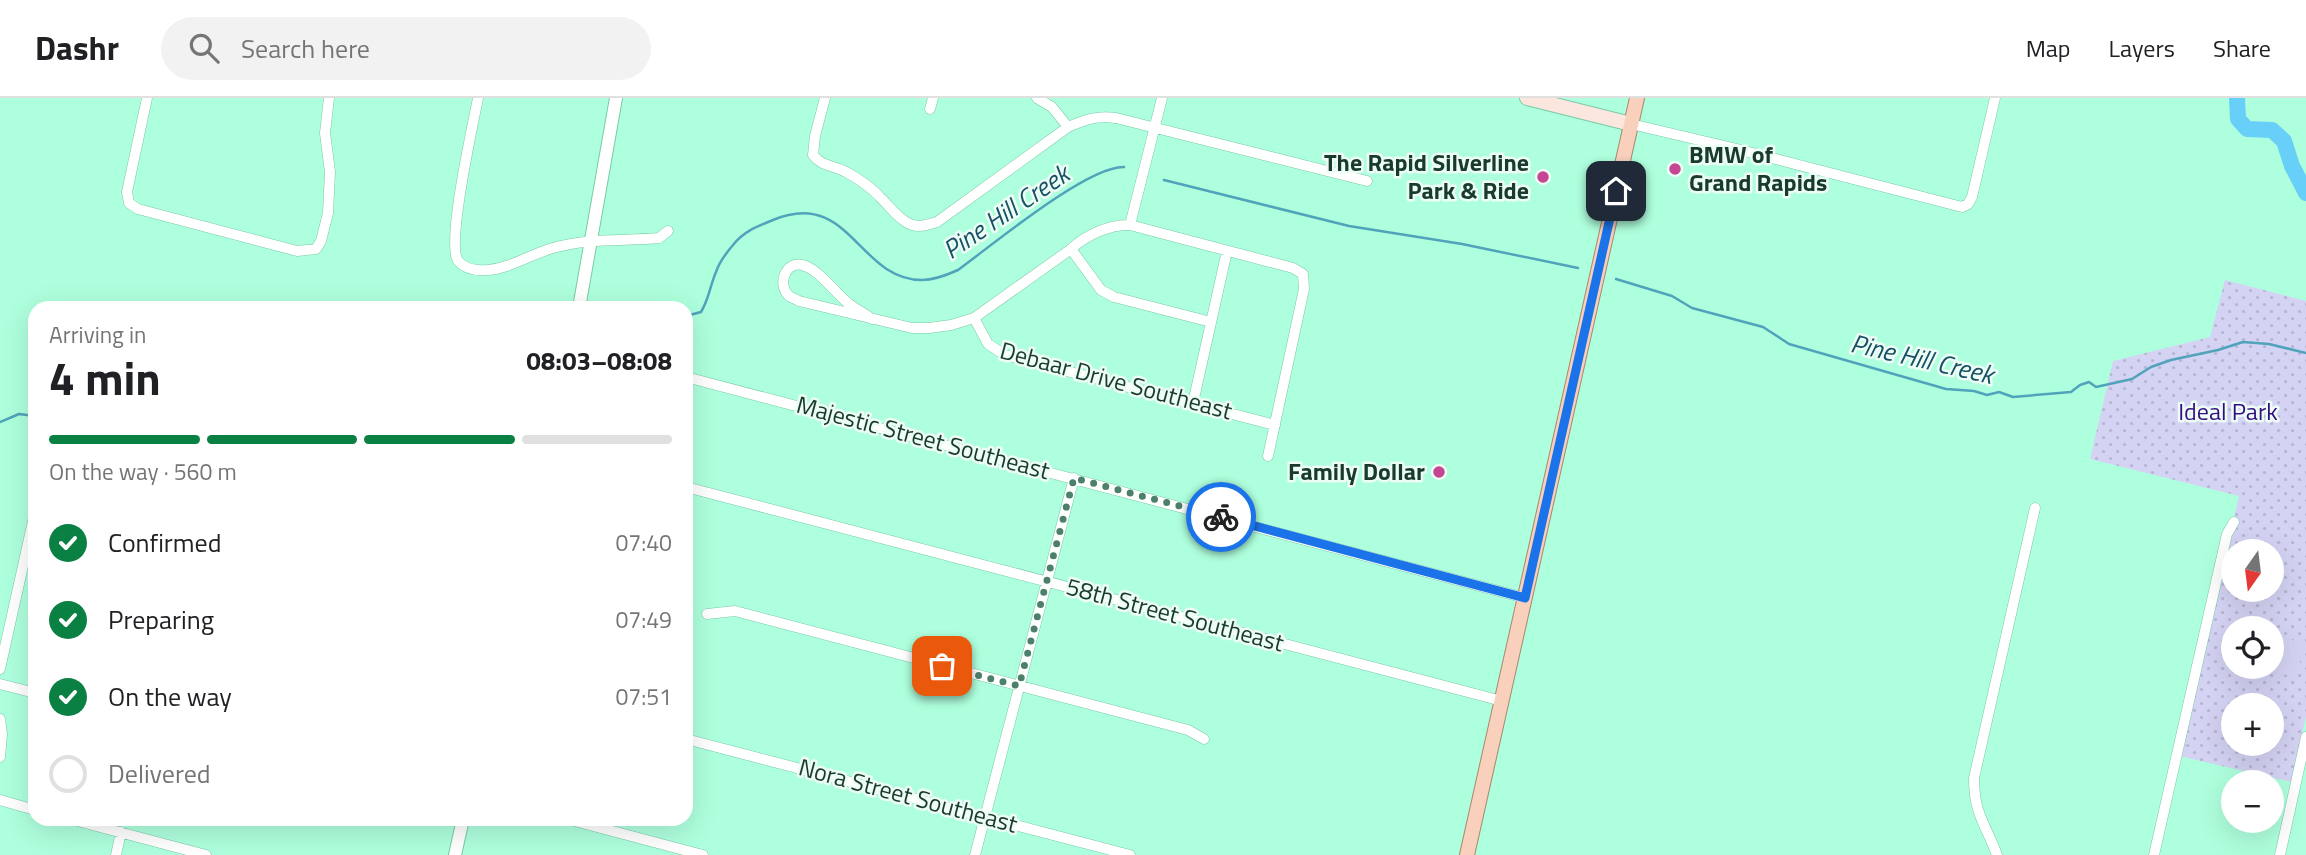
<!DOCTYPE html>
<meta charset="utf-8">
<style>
:root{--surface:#fff;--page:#f2f2f2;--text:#202124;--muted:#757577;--line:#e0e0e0;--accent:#0b8043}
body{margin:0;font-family:"Titillium Web",sans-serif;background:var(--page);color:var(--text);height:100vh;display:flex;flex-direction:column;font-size:26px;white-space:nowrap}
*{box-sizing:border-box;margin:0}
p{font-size:23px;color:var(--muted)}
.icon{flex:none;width:38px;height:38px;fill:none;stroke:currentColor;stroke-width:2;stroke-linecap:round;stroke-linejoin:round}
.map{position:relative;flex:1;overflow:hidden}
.details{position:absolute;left:28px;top:203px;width:665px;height:525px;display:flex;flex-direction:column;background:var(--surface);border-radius:21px;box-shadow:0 7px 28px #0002}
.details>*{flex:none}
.needle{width:46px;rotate:194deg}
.tools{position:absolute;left:2221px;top:441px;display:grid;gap:14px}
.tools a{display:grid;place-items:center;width:63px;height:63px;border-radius:50%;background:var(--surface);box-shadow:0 7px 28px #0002;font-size:35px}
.pin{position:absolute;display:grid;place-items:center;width:60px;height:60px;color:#fff;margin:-30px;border-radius:14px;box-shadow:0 4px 10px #0006}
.courier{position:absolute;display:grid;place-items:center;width:70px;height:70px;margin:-35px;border:5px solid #1a73e8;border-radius:50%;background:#fff;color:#222;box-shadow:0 2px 9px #0007}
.overview em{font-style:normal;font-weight:700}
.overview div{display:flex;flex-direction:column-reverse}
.overview{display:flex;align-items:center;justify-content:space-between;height:119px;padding:0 21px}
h1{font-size:46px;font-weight:700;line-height:52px}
.bar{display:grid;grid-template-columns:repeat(4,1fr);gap:10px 7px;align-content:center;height:84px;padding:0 21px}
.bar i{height:9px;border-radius:5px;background:var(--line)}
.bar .selected{background:var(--accent)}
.bar p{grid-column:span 4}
ol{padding:0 21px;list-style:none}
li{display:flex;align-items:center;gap:21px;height:77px}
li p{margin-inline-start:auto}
li .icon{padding:7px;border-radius:50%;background:var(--accent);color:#fff;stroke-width:4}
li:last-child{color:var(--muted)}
li i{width:38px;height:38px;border:4px solid var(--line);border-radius:50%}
header{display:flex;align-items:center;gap:42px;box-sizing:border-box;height:98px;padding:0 35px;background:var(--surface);border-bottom:2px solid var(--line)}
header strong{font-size:33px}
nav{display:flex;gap:38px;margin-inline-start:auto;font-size:24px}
.search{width:490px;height:63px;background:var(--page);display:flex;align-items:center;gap:18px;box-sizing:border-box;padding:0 24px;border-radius:38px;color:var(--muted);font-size:26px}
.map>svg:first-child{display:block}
</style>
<header>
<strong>Dashr</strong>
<div class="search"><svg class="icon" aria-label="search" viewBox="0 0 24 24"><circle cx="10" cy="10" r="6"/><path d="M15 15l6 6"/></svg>Search here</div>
<nav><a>Map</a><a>Layers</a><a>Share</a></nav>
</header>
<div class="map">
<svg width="2306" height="757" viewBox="0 0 2306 757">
<defs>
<pattern id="park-dots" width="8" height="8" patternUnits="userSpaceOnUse" patternTransform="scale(1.75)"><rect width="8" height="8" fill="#d4d3f4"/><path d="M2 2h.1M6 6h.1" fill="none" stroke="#b5b6d2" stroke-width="1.8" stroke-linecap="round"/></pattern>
</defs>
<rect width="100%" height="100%" fill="#aeffdd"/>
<!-- park -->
<path fill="url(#park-dots)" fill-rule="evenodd" d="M 2225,182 L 2306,203 L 2306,618 L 2291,684 L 2179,658 L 2239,398 L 2090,361 L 2113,263 L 2210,239 ZM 2233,453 L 2272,453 L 2272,492 L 2233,492 ZM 2233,530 L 2272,530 L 2272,569 L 2233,569 ZM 2233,607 L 2272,607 L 2272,646 L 2233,646 Z"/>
<!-- pitch -->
<path fill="#d4d3f4" d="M 2283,540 L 2305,545 L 2296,579 L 2274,574 Z"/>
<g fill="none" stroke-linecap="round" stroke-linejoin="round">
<!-- stream -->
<path stroke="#50a3bb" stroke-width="2.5" d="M 1164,82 L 1349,128 L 1462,146 L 1578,170
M 1616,181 L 1672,198 L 1692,210 L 1763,229 L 1789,246 L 1946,291 L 1974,293 L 1987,297 L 1999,294 L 2013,299 L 2071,294 L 2080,287 L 2089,284 L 2096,289 L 2132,281 L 2151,269 L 2171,262 L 2218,252 L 2243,244 L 2269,246 L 2306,255
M 686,218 L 701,214 C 709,201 710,188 716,174 C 719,165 727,154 733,147 C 744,133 758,128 773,122 C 850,90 858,182 922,182 C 935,182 947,177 958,172 C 991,148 1087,68 1124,69
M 0,324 L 19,316 L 35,318"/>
<!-- river -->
<path stroke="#68cff8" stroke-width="16" d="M 2237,0 L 2238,21 L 2247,31 L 2272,32 L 2284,43 L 2292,68 L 2306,95"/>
<defs>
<path id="minor" d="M 147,0 L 127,94 L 129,105 L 138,111 L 297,153 L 316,151 L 321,143 L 328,115 L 330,74 L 325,35 L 329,0
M 478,0 C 473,27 446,145 458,163 C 465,171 477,173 488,172 C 511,170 531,156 553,150 C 588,140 624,143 659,140 L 668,133
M 825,0 L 815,38 L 813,57 C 822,69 834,67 846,74 C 859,81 872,90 882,101 C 889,108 896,118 906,124 C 917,131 926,127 937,124 L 1068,29 C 1084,22 1097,17 1116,20 L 1367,83
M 1037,0 L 1052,9 L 1068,29
M 930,11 L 933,0
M 1631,26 L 1737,51 L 1962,109 L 1968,106 L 1972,99 L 1995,0
M 1130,127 L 1162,0
M 1071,151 L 1101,192 L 1114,199 L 1211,224
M 974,220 L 988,246 L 1005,257 L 1275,327
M 872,221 C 865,216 856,211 849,206 C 836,196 818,170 802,167 C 785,163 777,187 789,198 C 792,200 796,201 799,203 L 912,230 L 929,230 L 951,227 L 974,220 L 1071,151 C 1086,137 1110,126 1130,127 L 1293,170 L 1303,176 L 1304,191 L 1268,358
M 686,279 L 1525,500
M 1193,305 L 1227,153
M 686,389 L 1502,603
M 707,516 L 735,513 L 1188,632 L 1204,641
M 0,571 L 35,414
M 0,586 L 35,595
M 0,621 L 2,636 L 0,659
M 686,641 L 1130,757
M 0,702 L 35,712
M 70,721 L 206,757
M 567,721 L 703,757
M 116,757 L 121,734
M 975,757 L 1074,380
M 1997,757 C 1985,725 1974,716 1974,680 L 2035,410
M 2154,757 L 2227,436 L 2234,424
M 2280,757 L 2306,639"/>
<path id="tertiary" d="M 579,210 L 616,0
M 455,757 L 463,721"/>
<path id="secondary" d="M 1527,0 L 1631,26"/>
<path id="primary" d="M 1467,757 L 1637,0"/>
</defs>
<!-- minor casing -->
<use href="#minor" stroke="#7ac9a9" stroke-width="11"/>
<!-- tertiary casing -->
<use href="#tertiary" stroke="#7ac9a9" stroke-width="14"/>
<!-- secondary casing -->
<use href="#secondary" stroke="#7ac9a9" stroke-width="16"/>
<!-- primary casing -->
<use href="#primary" stroke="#a7876e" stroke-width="16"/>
<!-- minor -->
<use href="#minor" stroke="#fff" stroke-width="10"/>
<!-- tertiary -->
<use href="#tertiary" stroke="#fff" stroke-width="12"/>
<!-- secondary -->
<use href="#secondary" stroke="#fce7de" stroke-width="14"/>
<!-- primary -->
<use href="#primary" stroke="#f8d0bc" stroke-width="14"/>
</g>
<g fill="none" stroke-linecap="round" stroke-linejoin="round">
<!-- done -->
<path stroke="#4d806b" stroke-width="7" stroke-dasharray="0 12.6" d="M 942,568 L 1019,588 L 1074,380 L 1221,419"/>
<!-- route -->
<path stroke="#1a73e8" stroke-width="9" d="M 1221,419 L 1525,500 L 1616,93"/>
</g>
<!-- markers -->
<g fill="#c54693" stroke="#edfcf5" stroke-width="2.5">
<circle cx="1675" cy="71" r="7"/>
<circle cx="1543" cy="79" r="7"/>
<circle cx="1439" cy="374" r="7"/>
</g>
<g text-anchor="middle" stroke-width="5" stroke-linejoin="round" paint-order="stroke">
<!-- poi labels -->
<g font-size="24" font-weight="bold" fill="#193b2e" stroke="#edfcf5" text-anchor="end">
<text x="1689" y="65" text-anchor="start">BMW of<tspan x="1689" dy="28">Grand Rapids</tspan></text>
<text x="1529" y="73">The Rapid Silverline<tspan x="1529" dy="28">Park &amp; Ride</tspan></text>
<text x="1425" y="382">Family Dollar</text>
</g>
<!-- street labels -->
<g font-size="24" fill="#193b2e" stroke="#edfcf5">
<text transform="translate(1116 283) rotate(15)" y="8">Debaar Drive Southeast</text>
<text transform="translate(923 340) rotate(15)" y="8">Majestic Street Southeast</text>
<text transform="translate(1175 517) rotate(15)" y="8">58th Street Southeast</text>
<text transform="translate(908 698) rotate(15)" y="8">Nora Street Southeast</text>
</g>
<!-- park labels -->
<g font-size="24" fill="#340e81" stroke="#edfcf5">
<text x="2228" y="322">Ideal Park</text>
</g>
<!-- water labels -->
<g font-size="26" font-style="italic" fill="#175166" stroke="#edfcf5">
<text transform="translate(1006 114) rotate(-34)" y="9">Pine Hill Creek</text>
<text transform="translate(1922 261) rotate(13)" y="9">Pine Hill Creek</text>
</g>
</g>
</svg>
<div class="tools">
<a><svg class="needle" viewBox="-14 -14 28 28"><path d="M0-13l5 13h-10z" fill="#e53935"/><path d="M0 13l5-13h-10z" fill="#757577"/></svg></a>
<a><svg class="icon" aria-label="locate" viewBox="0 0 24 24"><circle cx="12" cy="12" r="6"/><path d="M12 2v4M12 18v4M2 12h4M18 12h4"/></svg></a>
<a>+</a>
<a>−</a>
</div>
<div class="pin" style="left:942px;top:568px;background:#ea580c"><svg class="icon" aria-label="bag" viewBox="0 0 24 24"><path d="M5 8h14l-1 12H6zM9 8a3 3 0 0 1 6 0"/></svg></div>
<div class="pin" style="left:1616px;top:93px;background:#1f2937"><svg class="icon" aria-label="home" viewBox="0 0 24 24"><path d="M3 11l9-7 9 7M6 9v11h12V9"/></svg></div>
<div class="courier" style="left:1221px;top:419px"><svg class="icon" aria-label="bike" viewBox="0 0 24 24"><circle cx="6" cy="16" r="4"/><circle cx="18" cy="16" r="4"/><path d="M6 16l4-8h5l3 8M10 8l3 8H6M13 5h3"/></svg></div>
<section class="details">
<div class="overview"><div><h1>4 min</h1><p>Arriving in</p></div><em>08:03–08:08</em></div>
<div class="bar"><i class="selected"></i><i class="selected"></i><i class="selected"></i><i></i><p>On the way · 560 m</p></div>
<ol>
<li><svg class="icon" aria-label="check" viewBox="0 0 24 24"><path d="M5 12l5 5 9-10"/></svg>Confirmed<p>07:40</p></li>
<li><svg class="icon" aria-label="check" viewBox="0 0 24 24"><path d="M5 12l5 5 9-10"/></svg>Preparing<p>07:49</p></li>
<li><svg class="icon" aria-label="check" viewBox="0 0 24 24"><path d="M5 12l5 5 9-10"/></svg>On the way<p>07:51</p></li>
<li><i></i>Delivered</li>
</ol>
</section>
</div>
